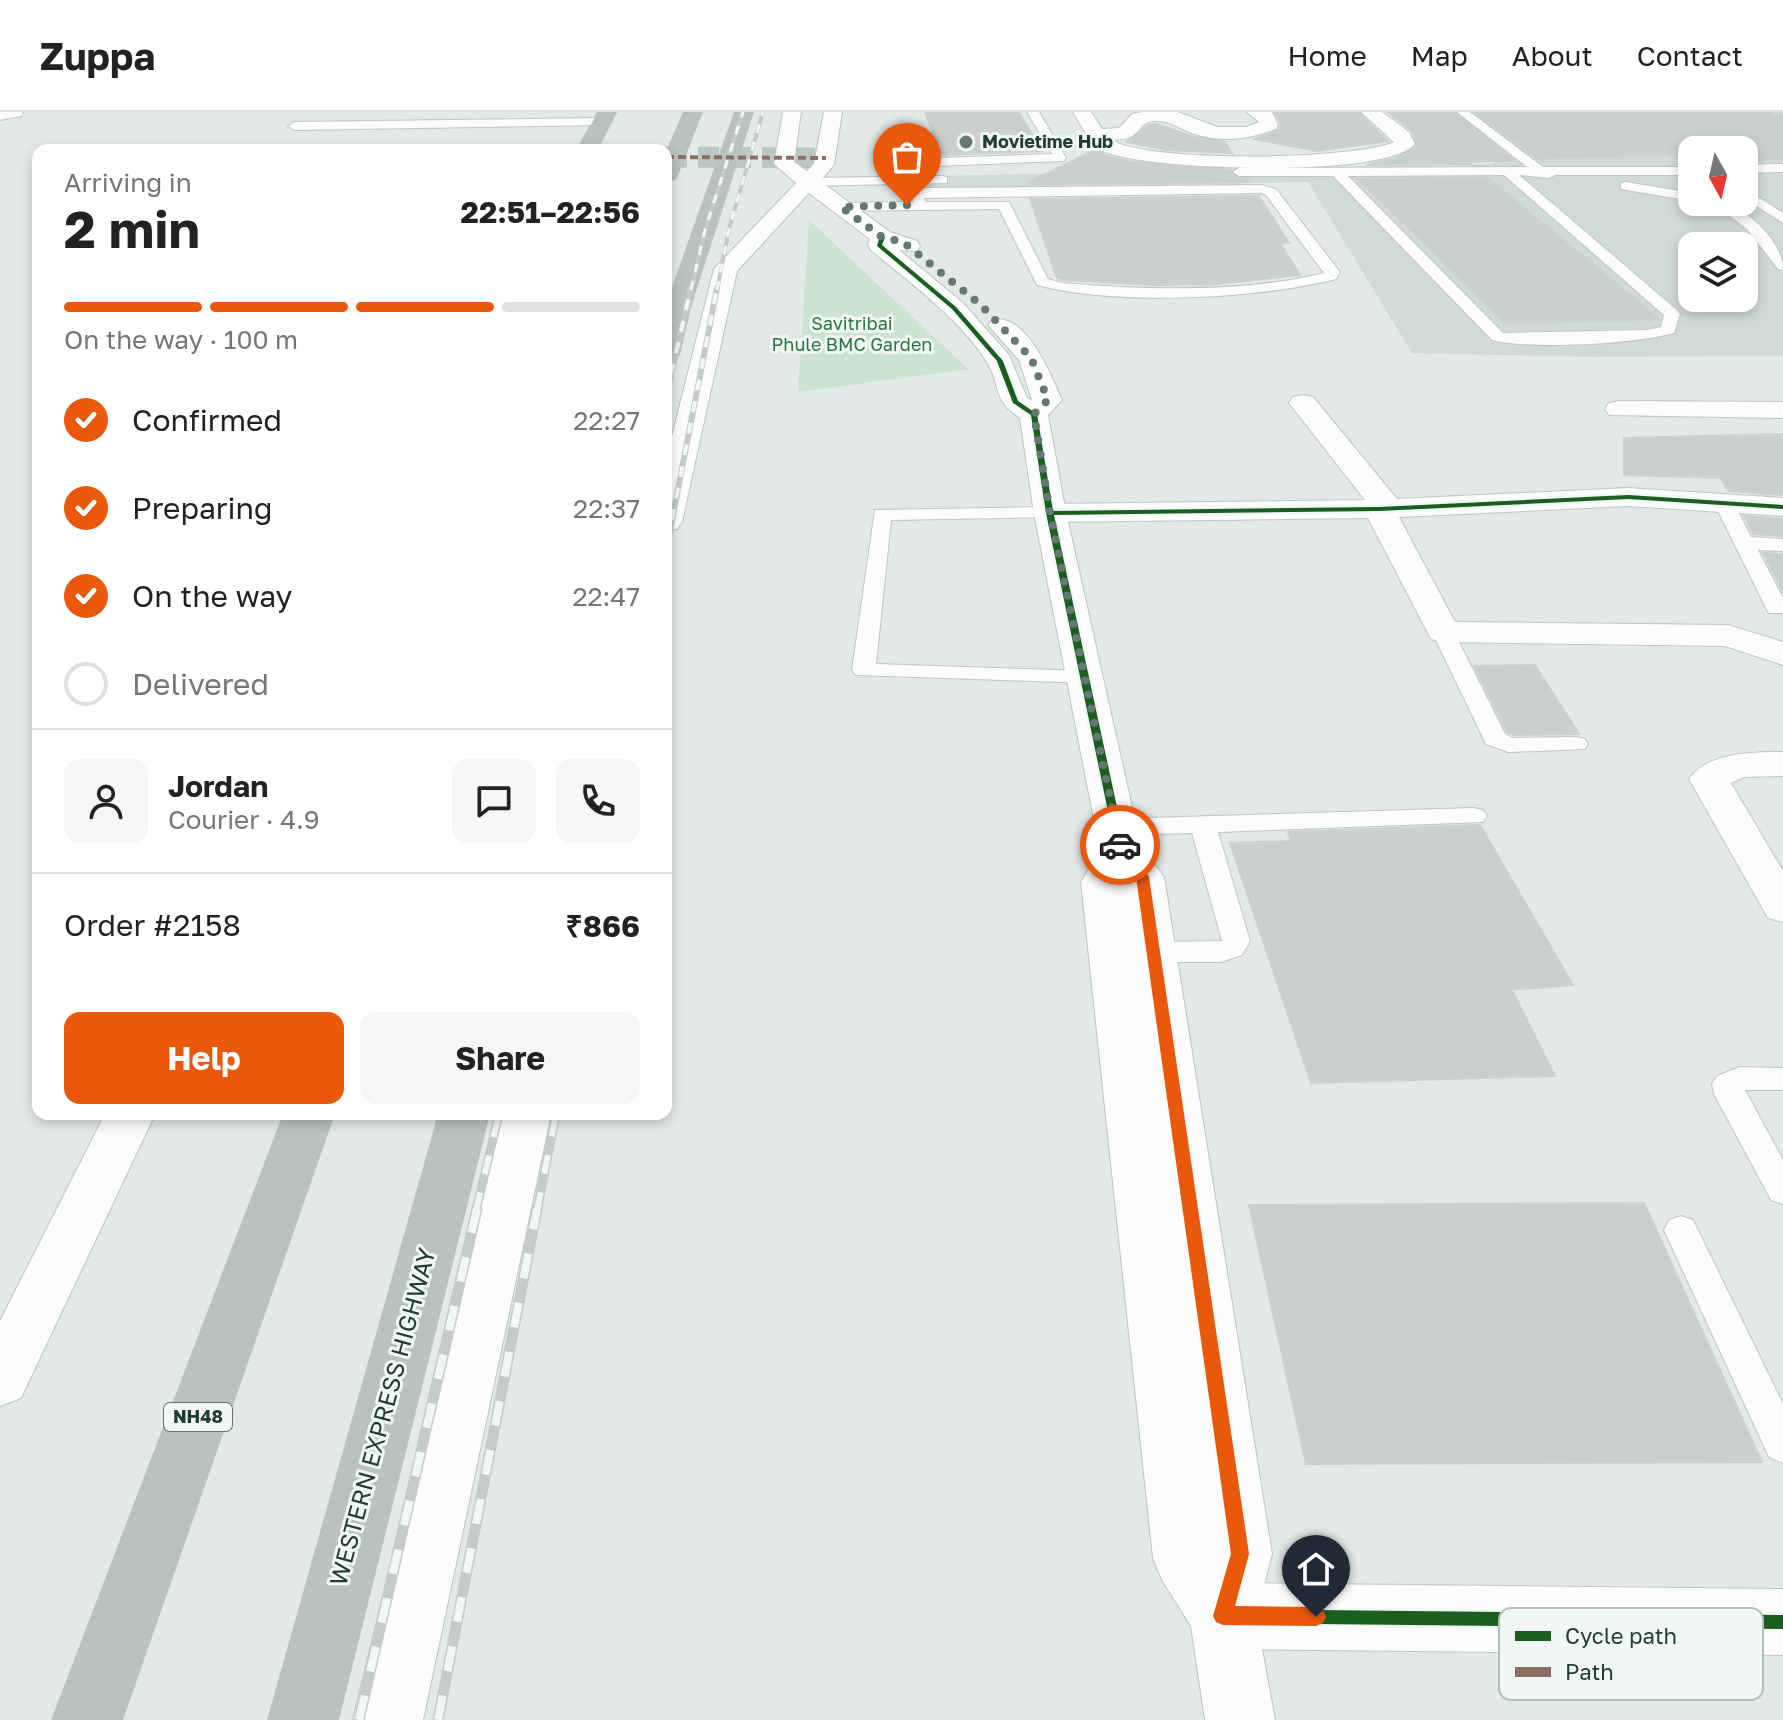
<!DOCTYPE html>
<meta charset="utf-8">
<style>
:root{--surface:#fff;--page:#f6f6f6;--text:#222;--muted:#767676;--line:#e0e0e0;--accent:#ea580c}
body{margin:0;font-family:"Golos Text",sans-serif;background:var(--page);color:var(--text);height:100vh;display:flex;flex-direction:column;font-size:30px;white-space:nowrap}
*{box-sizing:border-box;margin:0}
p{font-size:26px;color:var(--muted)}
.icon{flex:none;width:44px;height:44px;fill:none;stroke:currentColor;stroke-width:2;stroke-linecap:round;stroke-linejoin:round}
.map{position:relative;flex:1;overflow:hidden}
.side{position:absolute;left:32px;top:32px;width:640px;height:976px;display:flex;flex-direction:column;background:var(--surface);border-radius:16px;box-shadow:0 4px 12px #0003}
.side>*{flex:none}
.needle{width:52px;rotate:172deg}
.fabs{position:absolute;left:1678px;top:24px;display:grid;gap:16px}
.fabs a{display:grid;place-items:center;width:80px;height:80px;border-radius:16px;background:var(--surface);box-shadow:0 4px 12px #0003;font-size:40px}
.pin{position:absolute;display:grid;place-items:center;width:68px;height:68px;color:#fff;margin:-82px -34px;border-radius:50% 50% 50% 0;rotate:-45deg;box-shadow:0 0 8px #0007}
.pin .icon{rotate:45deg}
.courier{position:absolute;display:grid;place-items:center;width:80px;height:80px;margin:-40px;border:6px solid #ea580c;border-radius:50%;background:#fff;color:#222;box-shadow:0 2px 10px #0007}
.headline em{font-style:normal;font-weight:700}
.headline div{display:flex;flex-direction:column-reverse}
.headline{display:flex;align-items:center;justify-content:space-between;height:136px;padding:0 32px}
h1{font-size:52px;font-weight:700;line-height:60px}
.bar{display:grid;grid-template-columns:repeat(4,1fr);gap:12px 8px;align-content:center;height:96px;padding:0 32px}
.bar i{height:10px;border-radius:6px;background:var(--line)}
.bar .active{background:var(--accent)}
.bar p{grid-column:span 4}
.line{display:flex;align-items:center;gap:20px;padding:0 32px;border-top:2px solid var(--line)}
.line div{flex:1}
.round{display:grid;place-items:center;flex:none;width:84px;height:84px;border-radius:16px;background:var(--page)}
ol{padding:0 32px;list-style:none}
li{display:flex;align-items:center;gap:24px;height:88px}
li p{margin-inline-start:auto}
li .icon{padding:8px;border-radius:50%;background:var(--accent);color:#fff;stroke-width:4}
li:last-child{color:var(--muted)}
li i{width:44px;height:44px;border:4px solid var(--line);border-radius:50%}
.primary-button{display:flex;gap:16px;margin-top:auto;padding:16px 32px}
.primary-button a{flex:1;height:92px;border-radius:16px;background:var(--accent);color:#fff;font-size:32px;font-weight:700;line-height:92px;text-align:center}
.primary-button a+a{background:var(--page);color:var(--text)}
header{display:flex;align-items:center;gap:48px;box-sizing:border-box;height:112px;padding:0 40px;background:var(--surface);border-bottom:2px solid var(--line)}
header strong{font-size:38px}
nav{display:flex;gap:44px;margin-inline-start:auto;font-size:28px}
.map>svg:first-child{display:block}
</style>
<header>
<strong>Zuppa</strong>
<nav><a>Home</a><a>Map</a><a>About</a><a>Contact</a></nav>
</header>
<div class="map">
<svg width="1783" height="1608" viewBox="0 0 1783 1608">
<rect width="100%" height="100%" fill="#e3e9e6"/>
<!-- built -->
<path fill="#d1dbd5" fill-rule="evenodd" d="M 1429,0 L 1783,0 L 1783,244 L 1594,245 L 1412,241 L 1308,70 L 897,79 L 892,65 L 1495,52 ZM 1692,38 L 1744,38 L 1744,90 L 1692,90 ZM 1692,134 L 1744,134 L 1744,186 L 1692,186 Z"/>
<!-- green -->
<path fill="#cbe3d1" d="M 809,108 L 968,257 L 798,280 Z"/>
<!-- building -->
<path fill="#cbd0cd" stroke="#ccd2cf" stroke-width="2" d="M 925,0 L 1019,0 L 1042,39 L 942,43 Z
M 1275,0 L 1358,0 L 1388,29 L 1317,39 L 1254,27 L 1279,18 L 1281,12 Z
M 1387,0 L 1454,0 L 1514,48 L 1469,50 L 1471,52 L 1366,53 L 1396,46 L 1418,33 L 1411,18 Z
M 1475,0 L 1770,0 L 1770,3 L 1783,3 L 1783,47 L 1744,49 L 1744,38 L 1692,38 L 1692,48 L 1681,42 L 1538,47 Z
M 1156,12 L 1195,25 L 1225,30 L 1232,41 L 1166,38 L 1126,30 L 1149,13 Z
M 1096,37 L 1107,44 L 1132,50 L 1231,58 L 1237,66 L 1248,67 L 1250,70 L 1026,72 Z
M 1488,66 L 1660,207 L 1506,212 L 1358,67 Z
M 1259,84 L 1289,131 L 1280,131 L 1300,163 L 1219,172 L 1156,173 L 1063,168 L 1057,166 L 1030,87 Z
M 1783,322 L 1783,383 L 1728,379 L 1721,366 L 1624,363 L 1624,326 Z
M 1744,404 L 1783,407 L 1783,424 L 1753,422 Z
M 1763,441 L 1783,442 L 1783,480 Z
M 1535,553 L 1579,622 L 1513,623 L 1507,620 L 1474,554 Z
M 1480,713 L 1573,873 L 1512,878 L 1555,964 L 1311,971 L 1230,731 L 1291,729 L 1288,720 Z
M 1644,1091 L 1762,1350 L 1306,1352 L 1249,1093 Z"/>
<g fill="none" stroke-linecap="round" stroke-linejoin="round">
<!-- street-tunnel -->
<path stroke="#bcc7c2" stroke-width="21" stroke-dasharray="21 11" stroke-linecap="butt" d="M 666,45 L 826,46"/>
<defs>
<path id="lane" d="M 1027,0 L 1039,0 L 1066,46 L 1064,49 L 910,55 L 904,51 L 910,47 L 1052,42 Z
M 1457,0 L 1470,0 L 1543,55 L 1692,55 L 1692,63 L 1555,63 L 1549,66 L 1519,63 L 1678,199 L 1680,202 L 1674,221 C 1633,232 1532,238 1492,228 L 1333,64 L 1239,64 L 1233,60 L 1239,56 L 1527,55 ZM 1504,63 L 1664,203 L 1661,215 L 1647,218 L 1503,221 L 1348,64 Z
M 602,6 L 608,10 L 606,13 L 294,18 L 288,14 L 294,10 Z
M 1783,52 L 1783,60 L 1744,61 L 1744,53 Z
M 942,64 L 947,65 L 947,71 L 807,74 L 800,70 L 807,66 Z
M 1626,70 L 1692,81 L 1692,89 L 1621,77 L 1621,71 Z
M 1262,73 L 1276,77 L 1340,160 L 1336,167 C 1257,187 1115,194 1037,173 L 999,97 L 841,99 L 834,95 L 841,91 L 913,90 L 912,81 L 926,76 ZM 1261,81 L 1266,83 L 1324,161 C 1244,181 1144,178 1062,171 L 1048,167 L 1009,90 L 926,90 L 924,86 Z
M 1744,76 L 1783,101 L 1783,111 L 1744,86 Z
M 1711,90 C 1742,90 1783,127 1783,158 L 1778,157 L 1747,117 Z
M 1724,385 L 1734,391 L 1751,425 L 1783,427 L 1783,439 L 1758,438 L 1783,486 L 1783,501 L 1769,501 L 1766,496 L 1714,391 Z
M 1050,395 L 1060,401 L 1057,405 L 891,408 L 876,552 L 1086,559 L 1094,561 L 1098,566 L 1094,571 L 856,563 L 852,558 L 875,398 Z
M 1443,513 L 1454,520 L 1505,622 L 1512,626 L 1576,625 L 1585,627 L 1588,632 L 1585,637 L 1508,640 L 1486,632 L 1432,520 Z
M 1474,696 L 1483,698 L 1487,704 L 1483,710 L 1218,720 L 1250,829 L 1242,843 L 1221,850 L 1154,850 L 1144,847 L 1140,840 L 1144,833 L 1154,830 L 1222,829 L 1192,721 L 1116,723 L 1107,721 L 1103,715 L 1107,709 L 1116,707 Z
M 1740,955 L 1783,956 L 1783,978 L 1745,978 L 1783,1048 L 1783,1092 L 1771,1088 L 1714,982 L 1712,972 L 1717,964 Z
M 1681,1104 L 1693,1108 L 1783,1292 L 1783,1351 L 1769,1345 L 1664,1118 L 1669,1108 Z"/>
<path id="street" d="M 0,0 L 23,0 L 21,4 L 0,8 Z
M 1073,0 L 1091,0 L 1102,17 L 1119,16 L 1132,2 L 1141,0 L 1178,0 L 1217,15 L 1246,15 L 1259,10 L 1247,0 L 1272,0 L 1278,13 L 1276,17 C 1247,28 1214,32 1185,18 C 1174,13 1168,9 1156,9 C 1142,9 1141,19 1131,25 C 1126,28 1118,27 1112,28 C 1148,51 1354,48 1394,30 L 1361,0 L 1382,0 L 1409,20 L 1415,32 C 1385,67 1153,58 1108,41 C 1091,35 1082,14 1073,0 Z
M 1303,283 L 1313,285 L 1397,387 L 1628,376 L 1783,386 L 1783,404 L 1628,394 L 1399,405 L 1455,510 L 1728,513 L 1783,530 L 1783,553 L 1725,534 L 1443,530 L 1431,527 L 1368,406 L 1050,410 L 1039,408 L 1034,401 L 1039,394 L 1050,392 L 1365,388 L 1289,291 L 1293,285 Z
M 1619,289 L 1783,290 L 1783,306 L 1609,303 L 1605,297 L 1609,291 Z
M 1783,640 L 1783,664 L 1744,665 L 1731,671 L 1783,759 L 1783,810 L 1768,806 L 1689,667 C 1708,640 1753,640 1783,640 Z
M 1223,1471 L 1783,1477 L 1783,1543 L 1223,1537 L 1200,1527 L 1190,1504 L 1200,1481 Z"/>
<path id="secondary" d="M 783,0 L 801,0 L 794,50 L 807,59 L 814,52 L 824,0 L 842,0 L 834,53 L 820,69 L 890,120 L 917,129 L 920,134 L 917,139 L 899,138 L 963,191 L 1009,243 L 1027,286 L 1032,288 L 1019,248 L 988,213 L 992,208 C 1026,199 1051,263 1062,288 L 1048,303 L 1066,401 L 1141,735 L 1164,765 L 1272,1442 L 1256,1504 L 1275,1608 L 1205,1608 L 1191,1514 L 1162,1468 L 1153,1446 L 1081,770 L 1100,738 L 1034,401 L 1020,306 C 991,287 1002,275 987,250 C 958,205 911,172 871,138 L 868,133 L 870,127 L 809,81 L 737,159 L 682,410 L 677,417 L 666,419 L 666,348 L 714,157 L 796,71 L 774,52 Z
M 105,1002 L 155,1002 L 21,1286 L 0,1294 L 0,1209 Z
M 501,1002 L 551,1002 L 423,1608 L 353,1608 Z"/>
<path id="highway" d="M 598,0 L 616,0 L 597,38 L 577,38 Z
M 684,0 L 702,0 L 676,66 L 666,72 L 666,42 Z
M 735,0 L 753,0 L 691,192 L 679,242 L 675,248 L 666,250 L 666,195 Z
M 284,1002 L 334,1002 L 122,1608 L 52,1608 Z
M 439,1002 L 489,1002 L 338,1608 L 268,1608 Z"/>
</defs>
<!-- lane casing -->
<use href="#lane" stroke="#c0c6c3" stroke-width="2"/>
<!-- street casing -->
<use href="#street" stroke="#c0c6c3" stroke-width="2"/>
<!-- secondary casing -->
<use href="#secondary" stroke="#bcc5c1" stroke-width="2"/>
<!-- highway casing -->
<use href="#highway" stroke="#bbc5c2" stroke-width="2"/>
<!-- lane -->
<use href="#lane" fill="#fbfcfb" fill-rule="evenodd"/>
<!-- street -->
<use href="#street" fill="#fbfcfb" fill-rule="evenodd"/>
<!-- secondary -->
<use href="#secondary" fill="#fbfcfb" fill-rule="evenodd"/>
<!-- highway -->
<use href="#highway" fill="#b9c2bf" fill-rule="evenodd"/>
<defs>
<path id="rail-far4" d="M 691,178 L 705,118 L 743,0
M 717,178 L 729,117 L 763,0"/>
<path id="rail-far3" d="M 666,284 L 691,176
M 672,408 L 717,176"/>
<path id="rail-far2" d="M 666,437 L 672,406"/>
<path id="rail-far1" d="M 476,1099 L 499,1002
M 537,1099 L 556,1002"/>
<path id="rail" d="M 359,1608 L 477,1097
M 438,1608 L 537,1097"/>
</defs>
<!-- rail-far4 casing -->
<use href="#rail-far4" stroke="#c6cac9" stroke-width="4"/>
<!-- rail-far3 casing -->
<use href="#rail-far3" stroke="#c6cac9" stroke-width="6"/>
<!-- rail-far2 casing -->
<use href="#rail-far2" stroke="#c6cac9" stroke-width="7"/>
<!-- rail-far1 casing -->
<use href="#rail-far1" stroke="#c6cac9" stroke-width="9"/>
<!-- rail casing -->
<use href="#rail" stroke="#c6cac9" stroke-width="11"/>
<!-- rail-far4 -->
<use href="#rail-far4" stroke="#f1f8f4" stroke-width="3" stroke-dasharray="9" stroke-linecap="butt"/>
<!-- rail-far3 -->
<use href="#rail-far3" stroke="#f1f8f4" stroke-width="4" stroke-dasharray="11" stroke-linecap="butt"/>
<!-- rail-far2 -->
<use href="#rail-far2" stroke="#f1f8f4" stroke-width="5" stroke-dasharray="15" stroke-linecap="butt"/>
<!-- rail-far1 -->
<use href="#rail-far1" stroke="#f1f8f4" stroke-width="6" stroke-dasharray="19" stroke-linecap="butt"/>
<!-- rail -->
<use href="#rail" stroke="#f1f8f4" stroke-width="8" stroke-dasharray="25" stroke-linecap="butt"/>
<!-- quiet -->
<path stroke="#8d6e63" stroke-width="4" stroke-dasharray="8 4" stroke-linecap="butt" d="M 666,45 L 826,46"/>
<defs>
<path id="cycleway" d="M 880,124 L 885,125 L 882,133 L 956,195 L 1003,249 L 1018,289 L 1037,302 L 1053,399 L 1379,395 L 1628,383 L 1783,393 L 1783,397 L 1628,387 L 1379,399 L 1054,403 L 1126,737 L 1148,765 L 1247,1442 L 1233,1497 L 1783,1503 L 1783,1517 L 1223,1511 L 1218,1509 L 1215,1504 L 1233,1442 L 1138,766 L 1116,738 L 1046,401 L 1031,303 L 1013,291 L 997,249 L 952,197 L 877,134 Z"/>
</defs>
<!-- cycleway casing -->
<use href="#cycleway" stroke="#f1f8f4" stroke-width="5"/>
<!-- cycleway -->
<use href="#cycleway" fill="#1b5e20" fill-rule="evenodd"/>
</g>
<!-- route -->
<path fill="#ea580c" d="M 1116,730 L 1125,730 L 1149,765 L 1249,1442 L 1235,1494 L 1316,1495 L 1323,1498 L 1326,1505 L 1323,1511 L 1316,1514 L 1223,1513 L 1216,1510 L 1213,1504 L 1231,1442 L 1136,765 L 1114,733 Z"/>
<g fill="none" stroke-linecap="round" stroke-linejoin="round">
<!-- done -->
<path stroke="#647971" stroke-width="8" stroke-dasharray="0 14.4" d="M 907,93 L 841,95 L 882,125 L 903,130 L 981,193 L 1031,246 L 1048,288 L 1034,302 L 1050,401 L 1120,733"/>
</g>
<!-- markers -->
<circle fill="#647971" stroke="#f1f8f4" stroke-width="3" cx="966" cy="30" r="8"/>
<g text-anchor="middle" stroke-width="6" stroke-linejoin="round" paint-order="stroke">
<!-- far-poi labels -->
<g font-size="18" font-weight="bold" fill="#203d32" stroke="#f1f8f4" text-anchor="start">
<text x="982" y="36">Movietime Hub</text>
</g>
<!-- far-park labels -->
<g font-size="18" fill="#29753f" stroke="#f1f8f4">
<text x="852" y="218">Savitribai<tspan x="852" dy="21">Phule BMC Garden</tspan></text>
</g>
<!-- shield labels -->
<rect fill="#f1f8f4" stroke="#5f756c" stroke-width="2" x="164" y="1291" width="68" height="28" rx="6"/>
<g font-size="18" font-weight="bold" fill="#203d32">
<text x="198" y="1311">NH48</text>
</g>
<!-- near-street labels -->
<g font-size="24" fill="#203d32" stroke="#f1f8f4">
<text transform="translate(383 1305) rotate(-75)" y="8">WESTERN EXPRESS HIGHWAY</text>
</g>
</g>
<!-- legend -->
<rect x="1499" y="1496" width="264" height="92" rx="12" fill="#f1f8f4" stroke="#b2c0ba" stroke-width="2"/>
<rect x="1515" y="1519" width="36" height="10" fill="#1b5e20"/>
<rect x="1515" y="1555" width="36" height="10" fill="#8d6e63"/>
<g font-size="22" fill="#203d32">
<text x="1565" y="1532">Cycle path</text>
<text x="1565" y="1568">Path</text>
</g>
</svg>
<div class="fabs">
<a><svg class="needle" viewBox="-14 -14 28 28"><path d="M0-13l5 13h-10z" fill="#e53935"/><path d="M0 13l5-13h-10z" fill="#767676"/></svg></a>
<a><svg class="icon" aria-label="layers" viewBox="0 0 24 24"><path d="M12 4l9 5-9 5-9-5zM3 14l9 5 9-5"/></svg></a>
</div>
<div class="pin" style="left:907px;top:93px;background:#ea580c"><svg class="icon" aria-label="bag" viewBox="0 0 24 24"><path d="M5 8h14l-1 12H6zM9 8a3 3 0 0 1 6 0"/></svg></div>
<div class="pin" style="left:1316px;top:1505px;background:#1f2937"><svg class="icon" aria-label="home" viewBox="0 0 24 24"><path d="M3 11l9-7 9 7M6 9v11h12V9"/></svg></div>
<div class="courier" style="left:1120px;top:733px"><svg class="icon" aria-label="car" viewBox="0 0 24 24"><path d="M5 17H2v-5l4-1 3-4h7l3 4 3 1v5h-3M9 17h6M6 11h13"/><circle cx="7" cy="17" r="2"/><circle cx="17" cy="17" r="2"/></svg></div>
<section class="side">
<div class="headline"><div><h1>2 min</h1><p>Arriving in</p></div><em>22:51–22:56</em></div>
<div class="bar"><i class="active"></i><i class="active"></i><i class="active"></i><i></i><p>On the way · 100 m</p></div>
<ol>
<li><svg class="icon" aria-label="check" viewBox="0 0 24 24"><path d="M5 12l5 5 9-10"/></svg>Confirmed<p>22:27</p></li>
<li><svg class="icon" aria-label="check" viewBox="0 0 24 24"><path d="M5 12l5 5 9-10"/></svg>Preparing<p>22:37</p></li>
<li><svg class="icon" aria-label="check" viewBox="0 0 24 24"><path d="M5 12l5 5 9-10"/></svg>On the way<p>22:47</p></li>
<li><i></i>Delivered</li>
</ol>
<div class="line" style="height:144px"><a class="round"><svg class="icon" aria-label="person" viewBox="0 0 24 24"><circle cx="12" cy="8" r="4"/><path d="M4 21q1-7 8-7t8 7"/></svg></a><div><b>Jordan</b><p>Courier · 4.9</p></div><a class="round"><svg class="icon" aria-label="chat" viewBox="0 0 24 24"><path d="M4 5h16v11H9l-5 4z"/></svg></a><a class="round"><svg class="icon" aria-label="phone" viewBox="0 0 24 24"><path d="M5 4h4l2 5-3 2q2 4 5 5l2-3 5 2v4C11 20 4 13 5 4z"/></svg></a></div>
<div class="line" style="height:104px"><div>Order #2158</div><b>₹866</b></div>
<div class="primary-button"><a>Help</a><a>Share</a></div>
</section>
</div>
